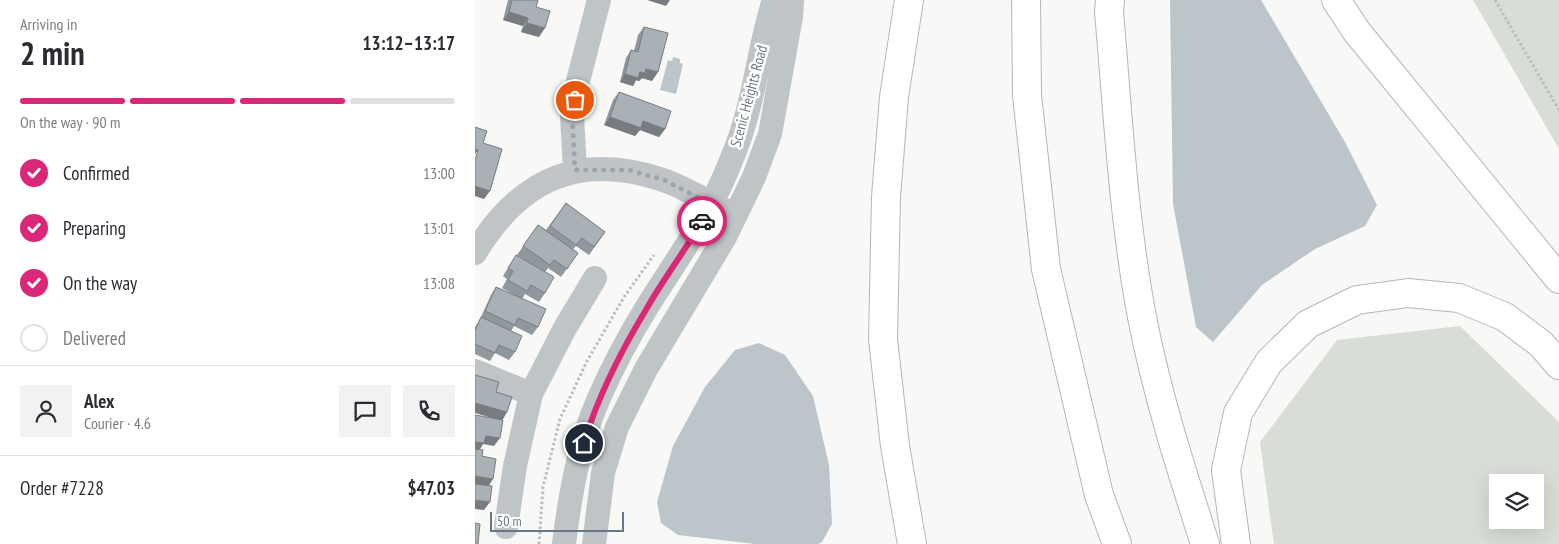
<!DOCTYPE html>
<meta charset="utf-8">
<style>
:root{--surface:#fff;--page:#f2f2f3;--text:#2b2b33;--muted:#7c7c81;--line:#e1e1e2;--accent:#db2777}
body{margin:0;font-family:"PT Sans Narrow",sans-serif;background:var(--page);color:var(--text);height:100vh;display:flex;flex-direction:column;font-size:19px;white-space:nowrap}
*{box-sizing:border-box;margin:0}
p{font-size:16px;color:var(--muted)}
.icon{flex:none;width:28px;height:28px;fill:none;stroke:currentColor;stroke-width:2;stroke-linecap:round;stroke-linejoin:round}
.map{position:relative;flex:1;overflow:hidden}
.side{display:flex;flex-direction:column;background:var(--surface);width:475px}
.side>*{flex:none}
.tools{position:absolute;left:1014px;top:474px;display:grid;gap:10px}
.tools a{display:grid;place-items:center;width:55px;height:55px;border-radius:0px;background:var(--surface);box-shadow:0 5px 20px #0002;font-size:25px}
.scale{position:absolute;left:15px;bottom:12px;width:134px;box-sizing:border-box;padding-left:5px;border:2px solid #697885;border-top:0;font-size:14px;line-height:18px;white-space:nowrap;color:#697885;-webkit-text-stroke:4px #fff;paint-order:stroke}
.pin{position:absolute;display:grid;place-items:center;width:42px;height:42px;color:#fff;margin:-21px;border:2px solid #fff;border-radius:50%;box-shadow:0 1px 5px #0007}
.courier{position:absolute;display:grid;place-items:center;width:50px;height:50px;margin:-25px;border:4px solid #db2777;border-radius:50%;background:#fff;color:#222;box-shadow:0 1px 6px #0007}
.summary em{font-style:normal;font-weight:600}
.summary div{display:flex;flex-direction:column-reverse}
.summary{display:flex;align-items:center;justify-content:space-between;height:85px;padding:0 20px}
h1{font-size:32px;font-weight:600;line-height:38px}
.bar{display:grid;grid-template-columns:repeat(4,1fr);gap:8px 5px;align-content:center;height:60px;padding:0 20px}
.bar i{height:6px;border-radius:4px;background:var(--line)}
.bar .active{background:var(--accent)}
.bar p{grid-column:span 4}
.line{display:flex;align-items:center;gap:12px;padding:0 20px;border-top:1px solid var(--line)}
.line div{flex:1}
.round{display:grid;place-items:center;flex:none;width:52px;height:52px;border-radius:0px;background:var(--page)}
ol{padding:0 20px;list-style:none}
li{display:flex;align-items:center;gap:15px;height:55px}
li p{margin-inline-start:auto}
li .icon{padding:5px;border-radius:50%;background:var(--accent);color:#fff;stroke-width:4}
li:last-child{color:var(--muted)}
li i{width:28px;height:28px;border:2px solid var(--line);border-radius:50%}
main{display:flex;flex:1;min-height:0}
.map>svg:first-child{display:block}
</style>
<main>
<section class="side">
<div class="summary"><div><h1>2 min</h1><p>Arriving in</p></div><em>13:12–13:17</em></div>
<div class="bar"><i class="active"></i><i class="active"></i><i class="active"></i><i></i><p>On the way · 90 m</p></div>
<ol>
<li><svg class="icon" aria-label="check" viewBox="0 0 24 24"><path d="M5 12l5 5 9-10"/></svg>Confirmed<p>13:00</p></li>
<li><svg class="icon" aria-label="check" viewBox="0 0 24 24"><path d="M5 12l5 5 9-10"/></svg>Preparing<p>13:01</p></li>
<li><svg class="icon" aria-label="check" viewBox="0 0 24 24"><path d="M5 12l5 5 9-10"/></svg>On the way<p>13:08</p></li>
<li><i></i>Delivered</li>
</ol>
<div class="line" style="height:90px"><a class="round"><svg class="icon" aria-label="person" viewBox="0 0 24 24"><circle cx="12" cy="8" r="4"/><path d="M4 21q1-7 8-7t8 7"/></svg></a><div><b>Alex</b><p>Courier · 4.6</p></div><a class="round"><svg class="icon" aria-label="chat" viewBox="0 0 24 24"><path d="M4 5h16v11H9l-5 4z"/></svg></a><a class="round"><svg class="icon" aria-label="phone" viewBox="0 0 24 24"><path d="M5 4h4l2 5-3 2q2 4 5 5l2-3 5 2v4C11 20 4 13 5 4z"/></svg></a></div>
<div class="line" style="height:65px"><div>Order #7228</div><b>$47.03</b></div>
</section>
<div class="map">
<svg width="1084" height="544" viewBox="0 0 1084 544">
<rect width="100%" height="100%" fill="#f8f8f6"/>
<!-- green -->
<path fill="#d8ddd5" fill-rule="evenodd" d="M 998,0 L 1084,0 L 1084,149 Z
M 985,326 L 1084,422 L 1084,544 L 799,544 L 785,442 L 862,340 ZM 1022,482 L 1060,482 L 1060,520 L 1022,520 Z"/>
<!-- water -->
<path fill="#bcc5ca" d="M 695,0 L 786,0 L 870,142 L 902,205 L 890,226 L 840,249 L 787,285 L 738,342 L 721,327 L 698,204 Z
M 198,57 L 205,59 L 205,63 L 208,64 L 201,94 L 185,90 L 193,60 L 197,61 Z
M 284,343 L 310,355 L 338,396 L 354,465 L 357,524 L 347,542 L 343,544 L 280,544 L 203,535 L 186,523 L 182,502 L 198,446 L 230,387 L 260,350 Z"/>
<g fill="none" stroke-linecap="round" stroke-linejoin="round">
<defs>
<path id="highway" d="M 434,0 L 419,97 L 411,197 L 408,339 L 420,446 L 437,544
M 551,0 L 552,95 L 571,269 L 624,495 L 642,544
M 635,0 L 634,12 C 643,114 648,217 667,317 C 682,395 706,469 730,544
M 861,0 L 882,32 L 1084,279
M 761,544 L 751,470 L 763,413 L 794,362 L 833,324 L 882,300 L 933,293 L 984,298 L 1030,317 L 1066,344 L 1084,365"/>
</defs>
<!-- highway casing -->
<use href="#highway" stroke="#b3b7ba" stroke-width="30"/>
<!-- path -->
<path stroke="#babdbf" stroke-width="3" stroke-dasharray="2.5 2.5" stroke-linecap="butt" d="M 1020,0 L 1084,110
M 64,544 L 68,487 L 85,419 L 112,361 L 149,297 L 179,255"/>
<!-- minor -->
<path stroke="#bfc4c7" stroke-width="24" d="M 100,170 L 97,116 L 102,85 L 124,0
M 0,253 C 44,180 104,151 188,180 C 209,187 229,200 250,210
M 0,371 L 56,394
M 31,527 L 40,466 L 56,394 L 90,328 L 120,278
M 89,544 C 95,495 104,443 124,398 C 138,366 154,336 172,307 C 197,267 225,228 246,184 C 255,164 264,143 270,121 C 282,81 286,39 299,0
M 119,544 L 128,473 L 142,427 L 171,369 L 250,237 L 279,177 L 295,134 L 316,17 L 317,0"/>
<!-- highway -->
<use href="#highway" stroke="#fff" stroke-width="28"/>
</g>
<!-- wall -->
<path fill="#91989d" d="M 33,0 L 63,0 L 61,7 L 64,37 L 46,32 L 48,26 L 28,20 Z
M 169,27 L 177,81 L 167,78 L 164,81 L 161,80 L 158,86 L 145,82 L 151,58 L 156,50 L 159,51 L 163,35 Z
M 144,92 L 190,129 L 184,137 L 165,130 L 160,136 L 129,125 L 138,100 Z
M 91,203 L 130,232 L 114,255 L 101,246 L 98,249 L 103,253 L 86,277 L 73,268 L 70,272 L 70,293 L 64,302 L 50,294 L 47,299 L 63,327 L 57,335 L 39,326 L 36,331 L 40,352 L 34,360 L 20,353 L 15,361 L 0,354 L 0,327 L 5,319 L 16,295 L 21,287 L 41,296 L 27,288 L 32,279 L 28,276 L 41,255 L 51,260 L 42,255 L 63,225 L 71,230 Z"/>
<!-- shaded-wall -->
<path fill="#767c7f" d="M 172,0 L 195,0 L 191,6 Z
M 34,12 L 53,18 L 48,26 L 28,20 Z
M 52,23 L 70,28 L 64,37 L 46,32 Z
M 171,69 L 183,72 L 177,81 L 167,78 L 164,81 L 161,80 L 158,86 L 145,82 L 150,74 L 165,72 Z
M 135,117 L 168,121 L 190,129 L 184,137 L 165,130 L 160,136 L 129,125 Z
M 0,149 L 3,150 L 0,154 Z
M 0,186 L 15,191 L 9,199 L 0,196 Z
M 0,403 L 32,412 L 27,421 L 0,413 Z
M 11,436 L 25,438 L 19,446 L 8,444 L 4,451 L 0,451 L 0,442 Z
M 0,476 L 18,479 L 13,487 L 0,485 Z
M 0,500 L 15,502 L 9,510 L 0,509 Z"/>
<!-- building -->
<path fill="#a9b1b6" stroke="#767c7f" d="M 37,0 L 63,0 L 61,7 L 75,11 L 70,28 L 52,23 L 53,18 L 34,12 Z
M 169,27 L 193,33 L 183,72 L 171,69 L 170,73 L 165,72 L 163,78 L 150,74 L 156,50 L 163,52 Z
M 144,92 L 196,111 L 190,129 L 168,121 L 166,128 L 135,117 Z
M 0,127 L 12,131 L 8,143 L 27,149 L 15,191 L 0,186 L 0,160 L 3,150 L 0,149 Z
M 91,203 L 130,232 L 119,247 L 107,238 L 101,245 L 75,226 Z
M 63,225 L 103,253 L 92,269 L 79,260 L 75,265 L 48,246 Z
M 41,255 L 79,277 L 70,293 L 56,285 L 52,291 L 33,280 L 38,271 L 33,268 Z
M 21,287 L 71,309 L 63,327 L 43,318 L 40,325 L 10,311 Z
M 6,317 L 47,336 L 40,352 L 24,345 L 20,353 L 0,344 L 0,331 Z
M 0,375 L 24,382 L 21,392 L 37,397 L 32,412 L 0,403 Z
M 0,415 L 28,420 L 25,438 L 11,436 L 9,443 L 0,442 Z
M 0,449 L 8,450 L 7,456 L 21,459 L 18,479 L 0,476 Z
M 0,484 L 17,486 L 15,502 L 0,500 Z
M 0,523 L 5,524 L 3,544 L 0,544 Z"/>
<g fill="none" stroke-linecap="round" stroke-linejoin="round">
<!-- done -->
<path stroke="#9ba5ad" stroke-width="5" stroke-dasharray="0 9" d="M 100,100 L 97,116 L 100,170 L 154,170 L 189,180 L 236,204 L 227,221"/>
<!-- route -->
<path stroke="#db2777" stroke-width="6" d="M 109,443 C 123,395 146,351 172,308 C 189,278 210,251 227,221"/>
</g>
<g text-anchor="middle" stroke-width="5" stroke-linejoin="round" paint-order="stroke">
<!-- street labels -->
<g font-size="15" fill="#697885" stroke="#fff">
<text transform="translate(274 96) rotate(-75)" y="5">Scenic Heights Road</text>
</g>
</g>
</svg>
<div class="tools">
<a><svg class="icon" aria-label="layers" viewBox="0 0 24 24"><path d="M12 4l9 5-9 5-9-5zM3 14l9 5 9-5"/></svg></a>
</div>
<div class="scale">50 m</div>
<div class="pin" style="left:100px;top:100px;background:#ea580c"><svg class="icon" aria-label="bag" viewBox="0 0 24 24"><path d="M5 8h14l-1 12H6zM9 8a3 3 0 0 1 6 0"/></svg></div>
<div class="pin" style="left:109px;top:443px;background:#1f2937"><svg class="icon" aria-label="home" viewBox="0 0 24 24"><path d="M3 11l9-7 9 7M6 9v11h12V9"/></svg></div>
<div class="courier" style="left:227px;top:221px"><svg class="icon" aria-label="car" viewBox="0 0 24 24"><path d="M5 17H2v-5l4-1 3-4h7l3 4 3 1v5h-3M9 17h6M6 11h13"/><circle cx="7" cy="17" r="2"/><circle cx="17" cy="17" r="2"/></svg></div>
</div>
</main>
